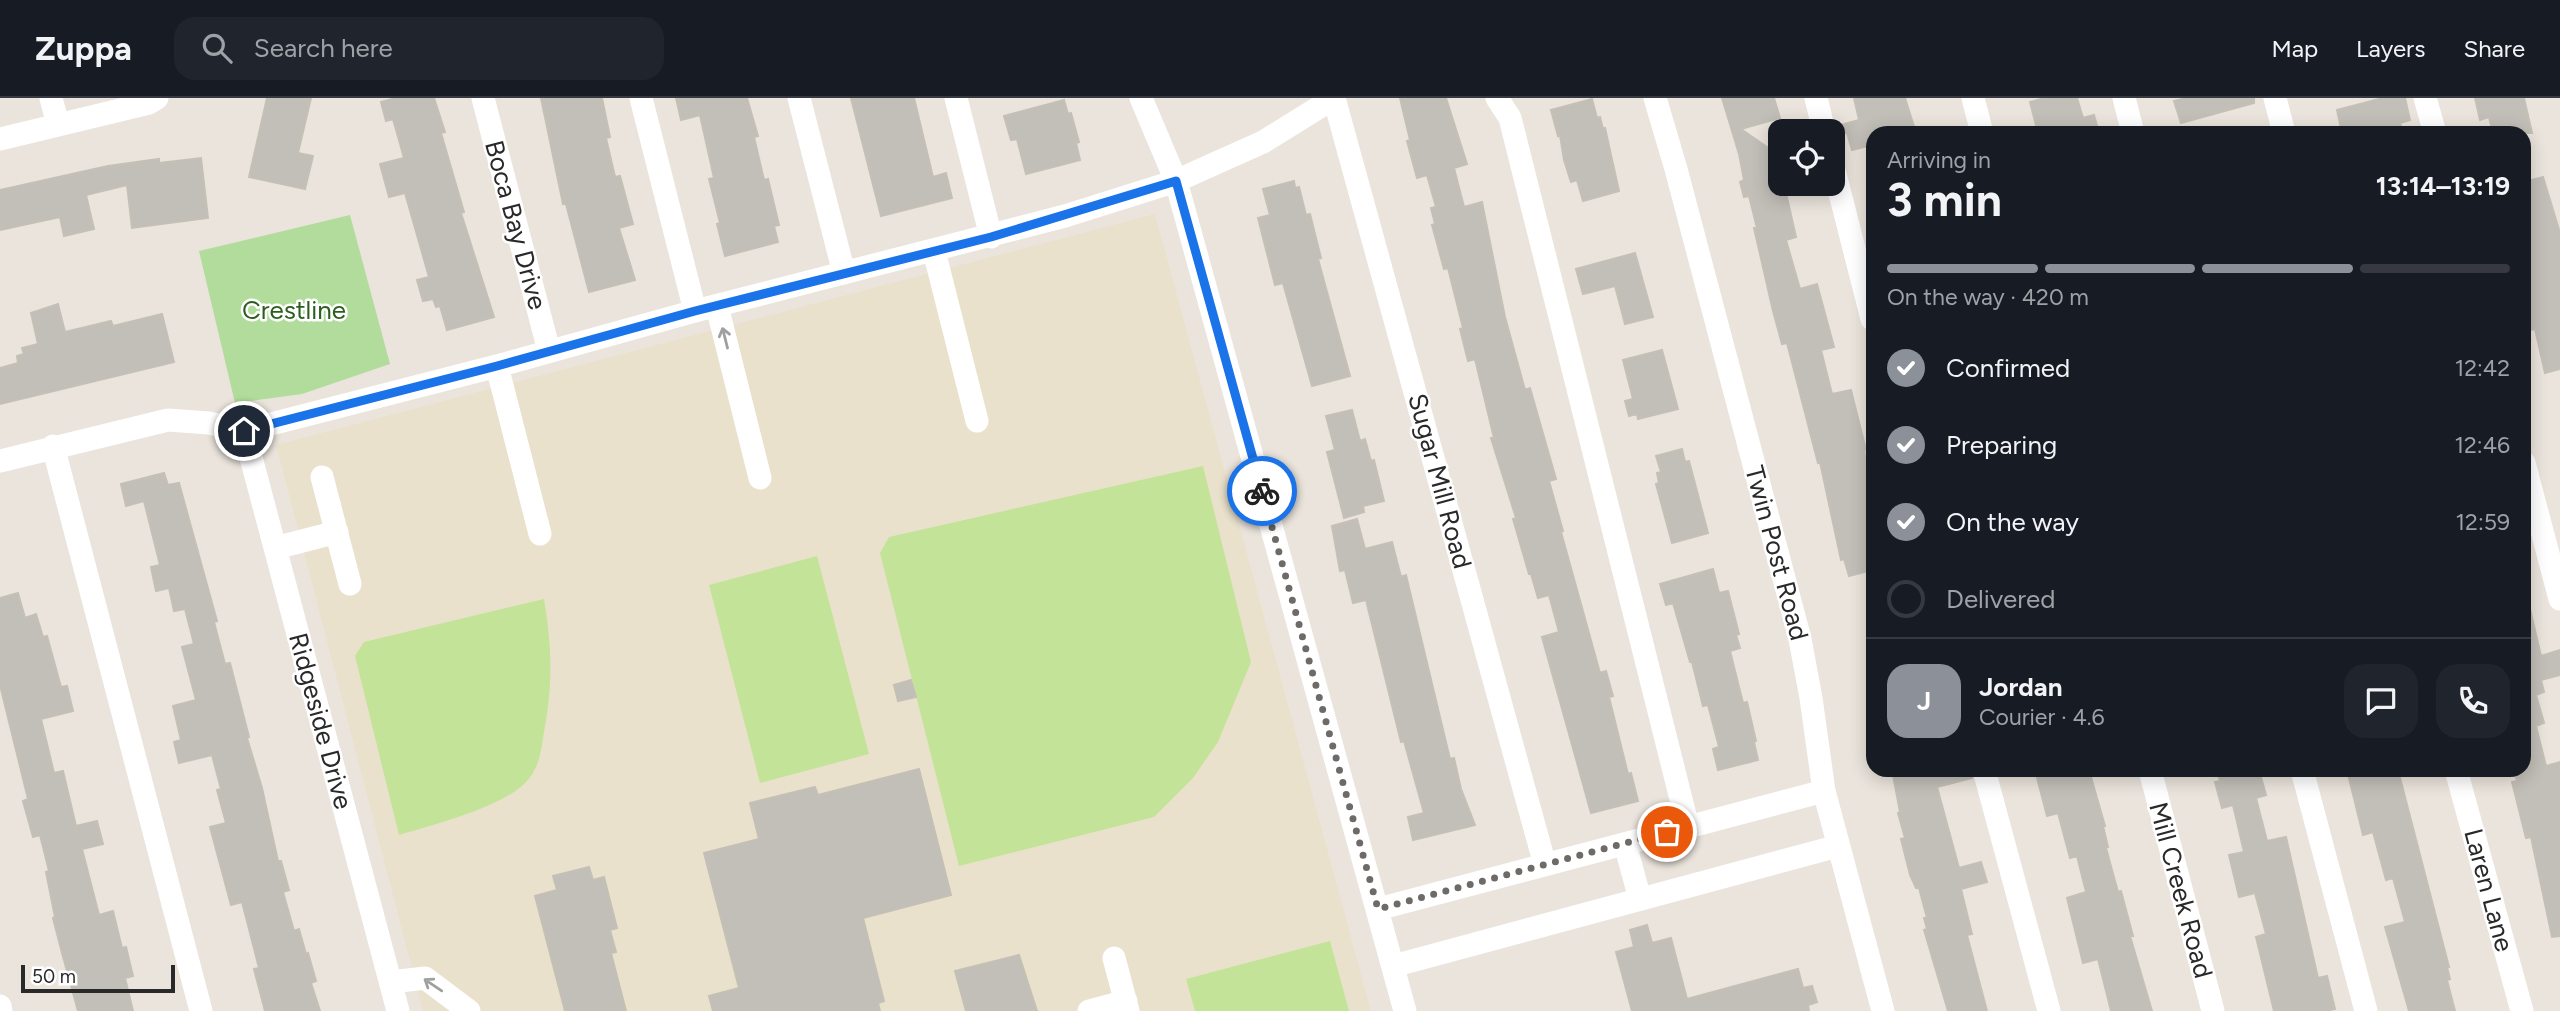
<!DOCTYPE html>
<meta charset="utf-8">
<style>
:root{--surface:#171b24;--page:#20242c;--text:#f1f3f6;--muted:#9ea1a6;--line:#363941;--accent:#8c9099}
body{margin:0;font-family:Figtree,sans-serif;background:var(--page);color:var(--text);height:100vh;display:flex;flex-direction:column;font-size:26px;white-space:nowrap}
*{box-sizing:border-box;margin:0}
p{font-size:23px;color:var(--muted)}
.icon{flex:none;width:38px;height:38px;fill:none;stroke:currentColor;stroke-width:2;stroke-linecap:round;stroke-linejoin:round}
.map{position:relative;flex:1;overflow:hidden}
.details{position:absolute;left:1866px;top:28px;width:665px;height:651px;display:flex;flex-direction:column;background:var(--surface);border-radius:21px;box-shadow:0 4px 18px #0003}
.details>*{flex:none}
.buttons{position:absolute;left:1768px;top:21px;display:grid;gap:14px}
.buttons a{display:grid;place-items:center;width:77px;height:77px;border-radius:14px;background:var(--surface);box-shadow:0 4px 18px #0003;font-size:35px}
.scale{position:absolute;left:21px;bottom:18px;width:154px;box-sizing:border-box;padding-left:7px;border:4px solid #292929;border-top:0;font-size:19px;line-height:24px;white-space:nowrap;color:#292929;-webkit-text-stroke:5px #fff;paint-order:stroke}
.pin{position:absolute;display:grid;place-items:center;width:60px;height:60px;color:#fff;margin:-30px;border:4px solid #fff;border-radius:50%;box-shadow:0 2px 7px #0007}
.courier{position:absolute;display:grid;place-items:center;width:70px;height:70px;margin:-35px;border:5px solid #1a73e8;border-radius:50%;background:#fff;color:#222;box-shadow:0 2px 9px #0007}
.head em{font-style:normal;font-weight:700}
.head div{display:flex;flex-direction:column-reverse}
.head{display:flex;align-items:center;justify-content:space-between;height:119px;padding:0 21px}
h1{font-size:46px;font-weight:700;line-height:52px}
.bar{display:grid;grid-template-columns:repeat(4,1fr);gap:10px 7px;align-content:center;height:84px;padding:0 21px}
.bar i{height:9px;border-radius:5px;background:var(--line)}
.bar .selected{background:var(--accent)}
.bar p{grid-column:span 4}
.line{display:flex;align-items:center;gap:18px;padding:0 21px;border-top:2px solid var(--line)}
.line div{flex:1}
.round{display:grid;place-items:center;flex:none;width:74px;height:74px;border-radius:21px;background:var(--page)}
ol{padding:0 21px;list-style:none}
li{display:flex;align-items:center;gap:21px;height:77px}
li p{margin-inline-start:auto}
li .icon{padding:7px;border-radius:50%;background:var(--accent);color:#fff;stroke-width:4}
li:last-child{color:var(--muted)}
li i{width:38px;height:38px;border:4px solid var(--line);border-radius:50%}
header{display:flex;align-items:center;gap:42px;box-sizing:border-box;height:98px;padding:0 35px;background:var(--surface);border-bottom:2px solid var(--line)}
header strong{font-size:33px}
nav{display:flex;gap:38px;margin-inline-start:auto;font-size:24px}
.search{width:490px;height:63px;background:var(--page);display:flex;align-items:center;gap:18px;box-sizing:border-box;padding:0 24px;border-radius:21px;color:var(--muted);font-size:26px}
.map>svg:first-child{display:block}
</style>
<header>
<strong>Zuppa</strong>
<div class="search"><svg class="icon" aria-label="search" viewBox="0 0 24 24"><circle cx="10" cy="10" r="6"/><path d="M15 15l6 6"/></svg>Search here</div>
<nav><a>Map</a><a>Layers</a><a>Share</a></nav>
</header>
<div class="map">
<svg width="2560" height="913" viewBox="0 0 2560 913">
<rect width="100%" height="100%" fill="#eae4dc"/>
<!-- education -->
<path fill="#eae1cc" d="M 1155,116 L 1371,913 L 423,913 L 276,347 Z"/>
<!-- green -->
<path fill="#b2dc9c" d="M 350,117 L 390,266 L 302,296 L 235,305 L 199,153 Z"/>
<!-- pitch -->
<path fill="#c3e399" d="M 1203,368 L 1251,564 L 1218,644 L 1193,680 L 1154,719 L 959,768 L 880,455 L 889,439 Z
M 817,458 L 869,656 L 760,685 L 709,487 Z
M 544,501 C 552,549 553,586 544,634 C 541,654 539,673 523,687 C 498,710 433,727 399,737 L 355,558 L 364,544 Z
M 1330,843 L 1349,913 L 1195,913 L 1186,881 Z"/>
<!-- building -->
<path fill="#c2beb8" stroke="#c5c0b6" stroke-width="2" d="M 267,0 L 311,0 L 298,55 L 313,58 L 305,91 L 249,79 Z
M 396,0 L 434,0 L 445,34 L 441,35 L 464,114 L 461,115 L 494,219 L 447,232 L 440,208 L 436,209 L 433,201 L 423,203 L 417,182 L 429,179 L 405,95 L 389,99 L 380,66 L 404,60 L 393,21 L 386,23 L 381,4 Z
M 541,0 L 602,0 L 610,39 L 606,40 L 615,79 L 620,78 L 633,126 L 619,130 L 635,182 L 589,194 L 566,106 L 563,106 Z
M 676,0 L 747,0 L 758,38 L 754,39 L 764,82 L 768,81 L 779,127 L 774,128 L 778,144 L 725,158 L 717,126 L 720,125 L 709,81 L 714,80 L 700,17 L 681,22 Z
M 851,0 L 914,0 L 933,79 L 946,75 L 952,100 L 881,118 Z
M 1400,0 L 1446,0 L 1467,66 L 1454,70 L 1464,109 L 1482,104 L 1505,219 L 1525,292 L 1530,290 L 1556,381 L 1549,383 L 1563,433 L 1561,434 L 1600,575 L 1606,573 L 1613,598 L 1609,599 L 1628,676 L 1631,675 L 1638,703 L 1591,715 L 1542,539 L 1559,534 L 1549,497 L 1538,500 L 1531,476 L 1529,476 L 1513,421 L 1516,420 L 1491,340 L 1494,340 L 1475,261 L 1468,263 L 1460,231 L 1463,230 L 1448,170 L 1444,171 L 1432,127 L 1435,126 L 1431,110 L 1436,109 L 1427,77 L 1417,80 L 1407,43 L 1410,42 Z
M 1722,0 L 1774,0 L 1780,20 L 1741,31 L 1767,49 L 1771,66 L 1777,65 L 1780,86 L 1784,86 L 1796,139 L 1786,142 L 1800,191 L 1817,186 L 1834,249 L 1821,252 L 1832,296 L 1851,292 L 1866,352 L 1864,352 L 1872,401 L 1872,419 L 1867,420 L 1872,445 L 1872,472 L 1849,478 L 1844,461 L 1841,462 L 1820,364 L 1818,365 L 1787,245 L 1782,246 L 1773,213 L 1754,130 L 1757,130 L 1749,98 L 1744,99 L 1740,84 L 1744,82 L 1739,56 Z
M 1854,0 L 1905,0 L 1916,35 L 1872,35 L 1872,47 L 1852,52 L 1847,35 L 1838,35 L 1837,28 L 1859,22 Z
M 2045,0 L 2077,0 L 2083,20 L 2094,17 L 2099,35 L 2038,35 L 2030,4 Z
M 2186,0 L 2254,0 L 2254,5 L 2181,25 L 2174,3 Z
M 2383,0 L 2405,0 L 2410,22 L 2400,25 L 2403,35 L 2342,35 L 2337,12 Z
M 2475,0 L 2524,0 L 2532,35 L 2493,35 L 2489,19 L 2480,22 Z
M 1592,1 L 1597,20 L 1600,19 L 1603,31 L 1605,30 L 1619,93 L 1583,103 L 1577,82 L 1571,84 L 1564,62 L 1560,37 L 1558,38 L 1551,12 Z
M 1064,2 L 1068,16 L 1071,15 L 1079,44 L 1076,45 L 1080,62 L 1026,76 L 1017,41 L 1011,42 L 1004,18 Z
M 201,60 L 208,120 L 132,130 L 127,87 L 86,97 L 94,131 L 64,138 L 60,119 L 0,132 L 0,92 L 108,68 L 159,61 L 159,65 Z
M 2543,79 L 2560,135 L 2560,271 L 2545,275 L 2535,231 L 2530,232 L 2524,209 L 2524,184 L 2528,183 L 2524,165 L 2524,84 Z
M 1294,83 L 1295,90 L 1299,89 L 1306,117 L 1310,116 L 1321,160 L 1318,161 L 1350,278 L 1312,288 L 1283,185 L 1275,187 L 1258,120 L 1270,117 L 1263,91 Z
M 1635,155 L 1653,219 L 1625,226 L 1615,188 L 1583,196 L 1576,171 Z
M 58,206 L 65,234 L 111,223 L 113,228 L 162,216 L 174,264 L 0,306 L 0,270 L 18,265 L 17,258 L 24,256 L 22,250 L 38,246 L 31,215 Z
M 1662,252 L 1678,311 L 1638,321 L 1637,316 L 1629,318 L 1625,303 L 1633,301 L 1623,262 Z
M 1352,312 L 1360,343 L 1365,341 L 1371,363 L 1374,362 L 1384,403 L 1363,408 L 1364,414 L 1344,420 L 1327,354 L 1335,352 L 1326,318 Z
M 1682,351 L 1685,364 L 1689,363 L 1708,435 L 1672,445 L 1656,386 L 1659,385 L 1657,375 L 1661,374 L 1656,358 Z
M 164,375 L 168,387 L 179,385 L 217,523 L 214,524 L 225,566 L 230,565 L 249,639 L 247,640 L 262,690 L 278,763 L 281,763 L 289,792 L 283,794 L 294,833 L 299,831 L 306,856 L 308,855 L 316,883 L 311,885 L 320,913 L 265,913 L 254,871 L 259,870 L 242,804 L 231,807 L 210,729 L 226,725 L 217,692 L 221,691 L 212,657 L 179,665 L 174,644 L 181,642 L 173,608 L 196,602 L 182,549 L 194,546 L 185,511 L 174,513 L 169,490 L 156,493 L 151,469 L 160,467 L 144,403 L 126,408 L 121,386 Z
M 1357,421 L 1365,451 L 1392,444 L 1401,479 L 1406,477 L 1450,661 L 1454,660 L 1461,691 L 1475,727 L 1413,742 L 1408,719 L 1424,715 L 1404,643 L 1401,644 L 1366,502 L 1353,505 L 1345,472 L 1340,473 L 1332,428 Z
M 1713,471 L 1719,495 L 1728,493 L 1739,536 L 1736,537 L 1740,550 L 1730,553 L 1743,605 L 1747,604 L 1756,643 L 1754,644 L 1758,662 L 1718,672 L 1713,651 L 1719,649 L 1708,607 L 1703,608 L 1692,564 L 1690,564 L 1673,505 L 1666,507 L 1660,486 Z
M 18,495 L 25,520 L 36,516 L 43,539 L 47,538 L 61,589 L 67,588 L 73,613 L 41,621 L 54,675 L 63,673 L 76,728 L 97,723 L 103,746 L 82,751 L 99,817 L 113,813 L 122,850 L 126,849 L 133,878 L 125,880 L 133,913 L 78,913 L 62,855 L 53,820 L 55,819 L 46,774 L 49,773 L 40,737 L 33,739 L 23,703 L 28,701 L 0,587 L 0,500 Z
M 2530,511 L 2541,558 L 2560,552 L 2560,577 L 2541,582 L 2544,594 L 2536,597 L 2544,625 L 2536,628 L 2546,668 L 2560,664 L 2560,838 L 2552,839 L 2531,739 L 2526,740 L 2512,684 L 2517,683 L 2514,672 L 2524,672 L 2524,512 Z
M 911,582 L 916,599 L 898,603 L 894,587 Z
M 919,671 L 951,797 L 863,820 L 884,903 L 878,905 L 880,913 L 713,913 L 709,898 L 739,890 L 704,755 L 759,741 L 750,705 L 815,689 L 818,697 Z
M 1892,672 L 1970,672 L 1972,680 L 1937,689 L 1959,770 L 1981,764 L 1987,784 L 1961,791 L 1972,836 L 1967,837 L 1987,913 L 1948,913 L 1924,832 L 1927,831 L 1924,820 L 1927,820 L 1919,790 L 1916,790 L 1910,777 L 1901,741 L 1905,740 L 1898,715 L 1900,714 Z
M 2035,672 L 2089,672 L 2105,728 L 2103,728 L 2108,749 L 2106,750 L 2118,794 L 2121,793 L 2133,838 L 2130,838 L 2152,913 L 2111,913 L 2098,861 L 2083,865 L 2067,800 L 2086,794 L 2077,758 L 2070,760 L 2058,715 L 2047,718 Z
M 2217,672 L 2259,672 L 2266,697 L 2256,700 L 2267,743 L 2286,739 L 2318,880 L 2327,878 L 2335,911 L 2325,913 L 2274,913 L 2256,839 L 2266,836 L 2255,795 L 2239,799 L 2229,757 L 2244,754 L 2233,707 L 2222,710 L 2215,684 L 2220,683 Z
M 2347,672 L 2398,672 L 2449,869 L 2447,869 L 2450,881 L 2447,882 L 2455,913 L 2409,913 L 2385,829 L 2405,824 L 2393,780 L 2386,782 L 2373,734 L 2363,737 Z
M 589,769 L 593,782 L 604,779 L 617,830 L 610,832 L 616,854 L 611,855 L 626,913 L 565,913 L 535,798 L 557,792 L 553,778 Z
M 1647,827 L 1652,845 L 1671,840 L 1687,901 L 1798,871 L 1803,890 L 1812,888 L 1817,904 L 1808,907 L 1809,913 L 1632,913 L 1616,854 L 1634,849 L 1630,832 Z
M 1019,857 L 1037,913 L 966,913 L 955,873 Z"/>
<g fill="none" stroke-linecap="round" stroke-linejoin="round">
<!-- minor -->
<path stroke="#fff" stroke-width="23" d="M 51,0 L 58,27
M 483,0 L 549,253
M 641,0 L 695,213
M 799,0 L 844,175
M 956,0 L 991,139
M 1141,0 L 1176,83 L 1405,913
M 1334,0 L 1545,767
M 1497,0 L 1510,20 L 1688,729
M 1655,0 L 1676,71 L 1800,541 L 1811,600 L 1824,693 L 1883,913
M 1816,0 L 1824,33
M 1973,0 L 1982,35
M 2124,0 L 2133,35
M 2275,0 L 2284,35
M 2425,0 L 2435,35
M 0,41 L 149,5 L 157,0
M 1832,64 L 1872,221
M 934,153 L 977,323
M 717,208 L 760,380
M 497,268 L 540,436
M 244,333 L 398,913
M 53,348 L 201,913
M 0,363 L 168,322 L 209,325 L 244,333 L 497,268 L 695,213 L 1065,118 L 1176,83 L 1263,44 L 1334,0
M 2524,365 L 2560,501
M 322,379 L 350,486
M 275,450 L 337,434
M 1984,672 L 2049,913
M 2150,672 L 2213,913
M 2302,672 L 2366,913
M 2456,672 L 2522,913
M 1625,746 L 1640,801
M 1378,811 L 1824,693
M 1114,860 L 1128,913
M 1393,868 L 1838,748
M 391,884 L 425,880 L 469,913
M 0,908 L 1,913
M 1089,913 L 1126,903"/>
</g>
<!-- one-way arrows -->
<defs><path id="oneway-shaft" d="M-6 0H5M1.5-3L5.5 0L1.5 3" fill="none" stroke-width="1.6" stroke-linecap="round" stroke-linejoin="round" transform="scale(1.75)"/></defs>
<g stroke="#9f9f9f">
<use href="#oneway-shaft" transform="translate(725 240) rotate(-104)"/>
<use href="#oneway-shaft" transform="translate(433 887) rotate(-146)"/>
</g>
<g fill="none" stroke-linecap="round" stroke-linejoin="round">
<!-- done -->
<path stroke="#6d6a68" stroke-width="7" stroke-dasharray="0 12.6" d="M 1262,393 L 1378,811 L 1667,734"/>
<!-- route -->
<path stroke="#1a73e8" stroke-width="9" d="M 244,333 L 497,268 L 695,213 L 991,139 L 1176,83 L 1262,393"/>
</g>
<g text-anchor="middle" stroke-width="5" stroke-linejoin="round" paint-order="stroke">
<!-- street labels -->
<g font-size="26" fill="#292929" stroke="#fff">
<text transform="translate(516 127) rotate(75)" y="9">Boca Bay Drive</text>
<text transform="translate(1440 383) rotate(75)" y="9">Sugar Mill Road</text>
<text transform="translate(1777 455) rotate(75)" y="9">Twin Post Road</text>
<text transform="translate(321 623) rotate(75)" y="9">Ridgeside Drive</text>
<text transform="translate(2181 792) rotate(75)" y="9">Mill Creek Road</text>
<text transform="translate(2489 792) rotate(75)" y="9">Laren Lane</text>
</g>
<!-- park labels -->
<g font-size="26" fill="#2c5f1f" stroke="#fff">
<text x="294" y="221">Crestline</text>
</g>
</g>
</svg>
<div class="buttons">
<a><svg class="icon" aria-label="locate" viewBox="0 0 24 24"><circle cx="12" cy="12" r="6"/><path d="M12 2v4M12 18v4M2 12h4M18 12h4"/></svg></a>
</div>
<div class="scale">50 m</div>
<div class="pin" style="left:1667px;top:734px;background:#ea580c"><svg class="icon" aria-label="bag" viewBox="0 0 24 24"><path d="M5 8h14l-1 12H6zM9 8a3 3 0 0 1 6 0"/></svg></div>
<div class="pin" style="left:244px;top:333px;background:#1f2937"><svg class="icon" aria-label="home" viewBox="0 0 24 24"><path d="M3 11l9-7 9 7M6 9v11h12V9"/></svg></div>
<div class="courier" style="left:1262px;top:393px"><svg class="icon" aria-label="bike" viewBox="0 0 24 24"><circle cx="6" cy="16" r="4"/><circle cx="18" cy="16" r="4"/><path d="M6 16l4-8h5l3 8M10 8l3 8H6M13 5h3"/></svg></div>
<section class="details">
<div class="head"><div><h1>3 min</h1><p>Arriving in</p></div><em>13:14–13:19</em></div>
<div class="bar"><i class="selected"></i><i class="selected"></i><i class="selected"></i><i></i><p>On the way · 420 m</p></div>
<ol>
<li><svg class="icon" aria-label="check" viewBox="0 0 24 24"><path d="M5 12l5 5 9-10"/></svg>Confirmed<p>12:42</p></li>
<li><svg class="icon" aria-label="check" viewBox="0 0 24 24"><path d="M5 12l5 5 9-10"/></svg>Preparing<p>12:46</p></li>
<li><svg class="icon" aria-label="check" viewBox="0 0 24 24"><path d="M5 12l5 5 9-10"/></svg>On the way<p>12:59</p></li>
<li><i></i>Delivered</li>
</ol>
<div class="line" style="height:126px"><b class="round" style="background:var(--accent);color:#fff">J</b><div><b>Jordan</b><p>Courier · 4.6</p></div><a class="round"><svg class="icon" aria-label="chat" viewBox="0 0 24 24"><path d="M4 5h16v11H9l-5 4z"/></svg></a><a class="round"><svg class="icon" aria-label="phone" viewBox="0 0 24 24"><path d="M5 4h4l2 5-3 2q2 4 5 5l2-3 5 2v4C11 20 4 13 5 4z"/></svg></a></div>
</section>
</div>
